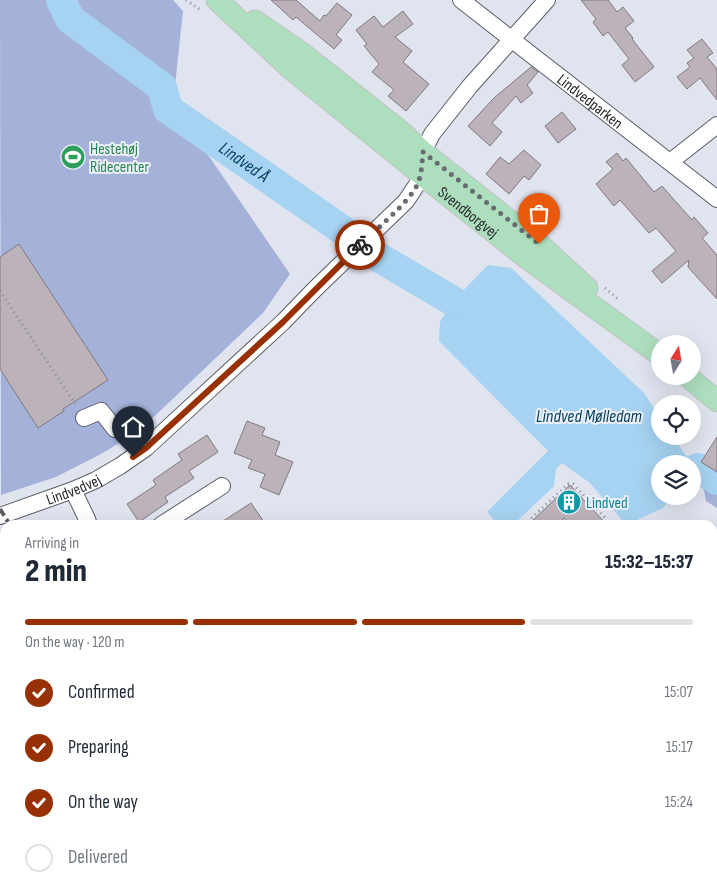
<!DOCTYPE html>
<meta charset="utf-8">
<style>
:root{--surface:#fff;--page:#f2f2f3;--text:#1f2937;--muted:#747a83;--line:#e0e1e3;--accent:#973105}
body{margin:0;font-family:"Sofia Sans Condensed",sans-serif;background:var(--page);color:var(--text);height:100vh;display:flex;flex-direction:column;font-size:19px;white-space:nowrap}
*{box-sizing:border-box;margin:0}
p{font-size:16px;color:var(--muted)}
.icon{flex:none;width:28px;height:28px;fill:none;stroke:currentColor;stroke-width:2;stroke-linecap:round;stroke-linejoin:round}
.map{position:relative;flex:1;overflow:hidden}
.side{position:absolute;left:0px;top:520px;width:718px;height:376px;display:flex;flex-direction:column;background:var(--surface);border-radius:15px 15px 0 0;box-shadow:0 5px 20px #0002}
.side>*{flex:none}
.needle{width:32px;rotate:11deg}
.buttons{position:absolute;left:651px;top:335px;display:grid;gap:10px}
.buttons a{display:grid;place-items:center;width:50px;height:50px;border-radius:50%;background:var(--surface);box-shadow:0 5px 20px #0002;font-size:25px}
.pin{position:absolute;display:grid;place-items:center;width:42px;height:42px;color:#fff;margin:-51px -21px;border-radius:50% 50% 50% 0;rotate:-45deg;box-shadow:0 0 5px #0007}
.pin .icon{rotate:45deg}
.courier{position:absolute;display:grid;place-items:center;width:50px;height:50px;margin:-25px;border:4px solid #973105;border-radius:50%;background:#fff;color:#222;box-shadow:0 1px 6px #0007}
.head em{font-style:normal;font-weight:800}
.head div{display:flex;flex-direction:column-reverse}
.head{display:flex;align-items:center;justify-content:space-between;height:85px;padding:0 25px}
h1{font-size:32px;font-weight:800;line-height:38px}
.bar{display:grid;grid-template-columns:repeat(4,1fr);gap:8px 5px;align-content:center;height:60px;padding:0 25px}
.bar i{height:6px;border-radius:4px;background:var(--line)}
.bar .on{background:var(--accent)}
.bar p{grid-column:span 4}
ol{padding:0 25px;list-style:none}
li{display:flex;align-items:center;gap:15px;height:55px}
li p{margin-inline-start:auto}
li .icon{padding:5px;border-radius:50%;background:var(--accent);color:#fff;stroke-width:4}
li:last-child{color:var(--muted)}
li i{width:28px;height:28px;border:2px solid var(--line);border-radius:50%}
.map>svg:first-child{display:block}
</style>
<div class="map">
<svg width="717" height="896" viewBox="0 0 717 896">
<rect width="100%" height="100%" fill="#e0e4ef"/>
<!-- green -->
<path fill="#a4b2d9" d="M 0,0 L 173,0 L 183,11 L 173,104 L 290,274 L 263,313 L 139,431 L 101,454 L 56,477 L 1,495 Z
M 712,479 L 717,483 L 717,508 L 706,501 L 703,486 Z
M 717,640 L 717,896 L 349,896 L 356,891 L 712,891 L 712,642 Z"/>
<!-- water -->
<path fill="#a6d3f1" d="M 488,265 L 511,268 L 644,393 L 660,417 L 660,436 L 673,436 L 684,453 L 698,468 L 693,474 L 692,464 L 660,464 L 660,496 L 673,496 L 663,508 L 626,525 L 590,483 L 562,463 L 556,469 L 554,486 L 513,525 L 498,525 L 487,512 L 548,451 L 439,341 L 440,322 L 453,301 Z
M 370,891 L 491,891 L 484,896 L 364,896 Z"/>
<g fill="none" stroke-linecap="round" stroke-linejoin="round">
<!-- stream -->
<path stroke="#a6d3f1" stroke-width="5" d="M 712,670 L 717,674"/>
<!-- river -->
<g stroke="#a6d3f1" stroke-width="30">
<path id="s1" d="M 61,0 L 70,19 L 162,87 L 168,109 L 341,229 L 373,254 L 453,301"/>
<path d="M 698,468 L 717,480"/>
</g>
</g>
<!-- building -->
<path fill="#bcb2ba" stroke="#817880" d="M 271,0 L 296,0 L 320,21 L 324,15 L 326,16 L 337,3 L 352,15 L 336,35 L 342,40 L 334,49 L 296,17 L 293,20 Z
M 581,0 L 608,0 L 617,12 L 623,7 L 634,21 L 625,28 L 633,38 L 632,39 L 654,67 L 635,82 L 622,65 L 629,59 L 608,32 L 603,36 L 593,22 L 596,19 Z
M 403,11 L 413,24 L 395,37 L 412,51 L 403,62 L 429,84 L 406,111 L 388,96 L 394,90 L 372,72 L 379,64 L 364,46 L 367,44 L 356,30 L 374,16 L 383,27 Z
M 702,39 L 713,53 L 707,57 L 717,69 L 717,100 L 700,78 L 687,89 L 677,77 L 690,67 L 687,63 L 694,58 L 687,50 Z
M 531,67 L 538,72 L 527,85 L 533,93 L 521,103 L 516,96 L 492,123 L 502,132 L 490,146 L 468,126 L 494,98 Z
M 562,112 L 576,129 L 558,143 L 545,126 Z
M 524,150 L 541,165 L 529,180 L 524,176 L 509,194 L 486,174 L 500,157 L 509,164 Z
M 617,153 L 623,161 L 626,158 L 654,192 L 662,186 L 692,220 L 694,217 L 708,233 L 702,238 L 717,255 L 717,299 L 688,267 L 689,260 L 662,283 L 652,271 L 676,251 L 656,228 L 649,233 L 620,200 L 614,206 L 596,184 L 613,169 L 606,162 Z
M 19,244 L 108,380 L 63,409 L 64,411 L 38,428 L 0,369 L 0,257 Z
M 247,421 L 265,428 L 262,435 L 280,442 L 275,455 L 293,462 L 279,495 L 260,487 L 265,474 L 248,468 L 252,460 L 234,453 Z
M 207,435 L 218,452 L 189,471 L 194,478 L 165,497 L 168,502 L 139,522 L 127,504 L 156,485 L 153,480 L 182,460 L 178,454 Z
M 717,437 L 717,472 L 701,462 Z
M 570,485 L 607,525 L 570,525 L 564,518 L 557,525 L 528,525 Z
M 251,503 L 266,525 L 217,525 Z"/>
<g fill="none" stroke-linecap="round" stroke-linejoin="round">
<defs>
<g id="minor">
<path id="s2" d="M 461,0 L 717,199"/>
<path d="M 670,162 L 717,125"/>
<path d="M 84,418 L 101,411 L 115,429"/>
<path d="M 73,490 L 87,519 L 89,525"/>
<path id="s3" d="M 0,516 L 73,490 L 96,480 L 120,466 L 146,448 L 283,322 L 314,290 L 406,201 L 418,183 L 423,152 L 432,134 L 470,86 L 547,0"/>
<path d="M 161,525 L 222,486"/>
<path d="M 307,891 L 311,896"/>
<path d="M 328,896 L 335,891"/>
</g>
<g id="major">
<path id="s4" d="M 217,0 L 290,68 L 421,174 L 528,259 L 660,355"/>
<path d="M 255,21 L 303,54 L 399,130 L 423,152 L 539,244 L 587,288"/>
<path d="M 687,376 L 717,401"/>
</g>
</defs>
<!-- minor casing -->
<use href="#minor" stroke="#595d66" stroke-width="18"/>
<!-- major casing -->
<use href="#major" stroke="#c3c3c4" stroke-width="23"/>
<!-- path -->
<path stroke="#8a8c94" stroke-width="3" stroke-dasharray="1 4" stroke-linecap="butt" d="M 186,0 L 202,11
M 605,288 L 619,300
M 0,291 L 76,405
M 524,525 L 568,484 L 573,484 L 606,519 L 606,525"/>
<!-- minor -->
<use href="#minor" stroke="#fff" stroke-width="16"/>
<!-- major -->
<use href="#major" stroke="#addebd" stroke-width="21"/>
<!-- rail -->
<path stroke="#5c5e64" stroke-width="4" stroke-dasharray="8 4" stroke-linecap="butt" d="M 0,509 L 10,525
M 246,891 L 249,896"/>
</g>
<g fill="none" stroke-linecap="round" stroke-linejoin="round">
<!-- done -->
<path stroke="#696b72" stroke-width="5" stroke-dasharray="0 9" d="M 360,245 C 375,230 411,201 418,183 C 422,173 422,162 423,152 L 539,244"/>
<!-- route -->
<path stroke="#973105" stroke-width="6" d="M 133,457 L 146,448 L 283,322 L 360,245"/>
</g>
<!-- icons -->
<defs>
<symbol id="stadium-disc" viewBox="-11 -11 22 22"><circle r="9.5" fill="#2e9e5b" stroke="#edf1fc"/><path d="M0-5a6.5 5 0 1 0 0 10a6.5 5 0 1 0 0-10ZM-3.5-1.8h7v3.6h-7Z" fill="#fff"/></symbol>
<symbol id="building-disc" viewBox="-11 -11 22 22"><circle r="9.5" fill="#0f9aa8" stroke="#edf1fc"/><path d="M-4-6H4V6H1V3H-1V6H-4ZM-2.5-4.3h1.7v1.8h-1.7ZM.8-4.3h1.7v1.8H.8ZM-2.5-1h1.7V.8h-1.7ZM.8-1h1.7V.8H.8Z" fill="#fff"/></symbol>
</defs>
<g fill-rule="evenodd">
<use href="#stadium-disc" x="59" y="143" width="28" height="28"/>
<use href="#building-disc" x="555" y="488" width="28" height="28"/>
</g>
<g text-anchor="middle" stroke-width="4" stroke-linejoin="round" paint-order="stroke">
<!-- street labels -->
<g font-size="16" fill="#292a2e" stroke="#edf1fc">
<text dy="6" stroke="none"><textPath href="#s2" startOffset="164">Lindvedparken</textPath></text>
<text dy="6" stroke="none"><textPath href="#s4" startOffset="329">Svendborgvej</textPath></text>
<text dy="6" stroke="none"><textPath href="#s3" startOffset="78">Lindvedvej</textPath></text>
</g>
<!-- leisure labels -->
<g font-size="16" fill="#27864d" stroke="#edf1fc" text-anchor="start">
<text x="90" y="154">Hestehøj<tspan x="90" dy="18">Ridecenter</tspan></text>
</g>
<!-- culture labels -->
<g font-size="16" fill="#0d838f" stroke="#edf1fc" text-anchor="start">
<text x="586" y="508">Lindved</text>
</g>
<!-- water labels -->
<g font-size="18" font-style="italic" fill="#033f5c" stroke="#edf1fc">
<text dy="6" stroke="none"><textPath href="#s1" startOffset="251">Lindved Å</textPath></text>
<text x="589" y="422">Lindved Mølledam</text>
</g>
</g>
</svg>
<div class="buttons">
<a><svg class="needle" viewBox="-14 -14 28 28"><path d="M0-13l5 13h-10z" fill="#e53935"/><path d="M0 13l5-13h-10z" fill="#747a83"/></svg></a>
<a><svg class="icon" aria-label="locate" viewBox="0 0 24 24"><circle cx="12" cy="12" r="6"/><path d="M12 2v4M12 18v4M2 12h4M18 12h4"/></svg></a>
<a><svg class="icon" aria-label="layers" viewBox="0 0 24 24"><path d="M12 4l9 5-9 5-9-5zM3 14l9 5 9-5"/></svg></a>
</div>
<div class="pin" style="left:539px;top:244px;background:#ea580c"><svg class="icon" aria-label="bag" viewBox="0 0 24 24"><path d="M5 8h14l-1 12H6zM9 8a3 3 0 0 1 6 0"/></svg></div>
<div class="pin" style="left:133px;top:457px;background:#1f2937"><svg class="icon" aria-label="home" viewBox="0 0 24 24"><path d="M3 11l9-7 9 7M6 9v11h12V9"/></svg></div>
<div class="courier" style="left:360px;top:245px"><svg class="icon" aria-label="bike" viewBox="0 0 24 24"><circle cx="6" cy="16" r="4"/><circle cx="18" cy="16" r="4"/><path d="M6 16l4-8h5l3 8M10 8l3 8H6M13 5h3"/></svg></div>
<section class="side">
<div class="head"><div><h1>2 min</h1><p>Arriving in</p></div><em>15:32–15:37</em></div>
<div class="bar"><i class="on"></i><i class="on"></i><i class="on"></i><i></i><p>On the way · 120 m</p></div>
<ol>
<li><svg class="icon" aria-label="check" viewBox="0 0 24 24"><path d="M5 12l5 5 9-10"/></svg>Confirmed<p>15:07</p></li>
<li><svg class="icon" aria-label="check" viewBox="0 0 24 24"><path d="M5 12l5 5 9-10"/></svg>Preparing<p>15:17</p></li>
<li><svg class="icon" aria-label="check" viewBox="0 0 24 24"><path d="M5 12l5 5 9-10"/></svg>On the way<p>15:24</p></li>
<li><i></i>Delivered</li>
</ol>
</section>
</div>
